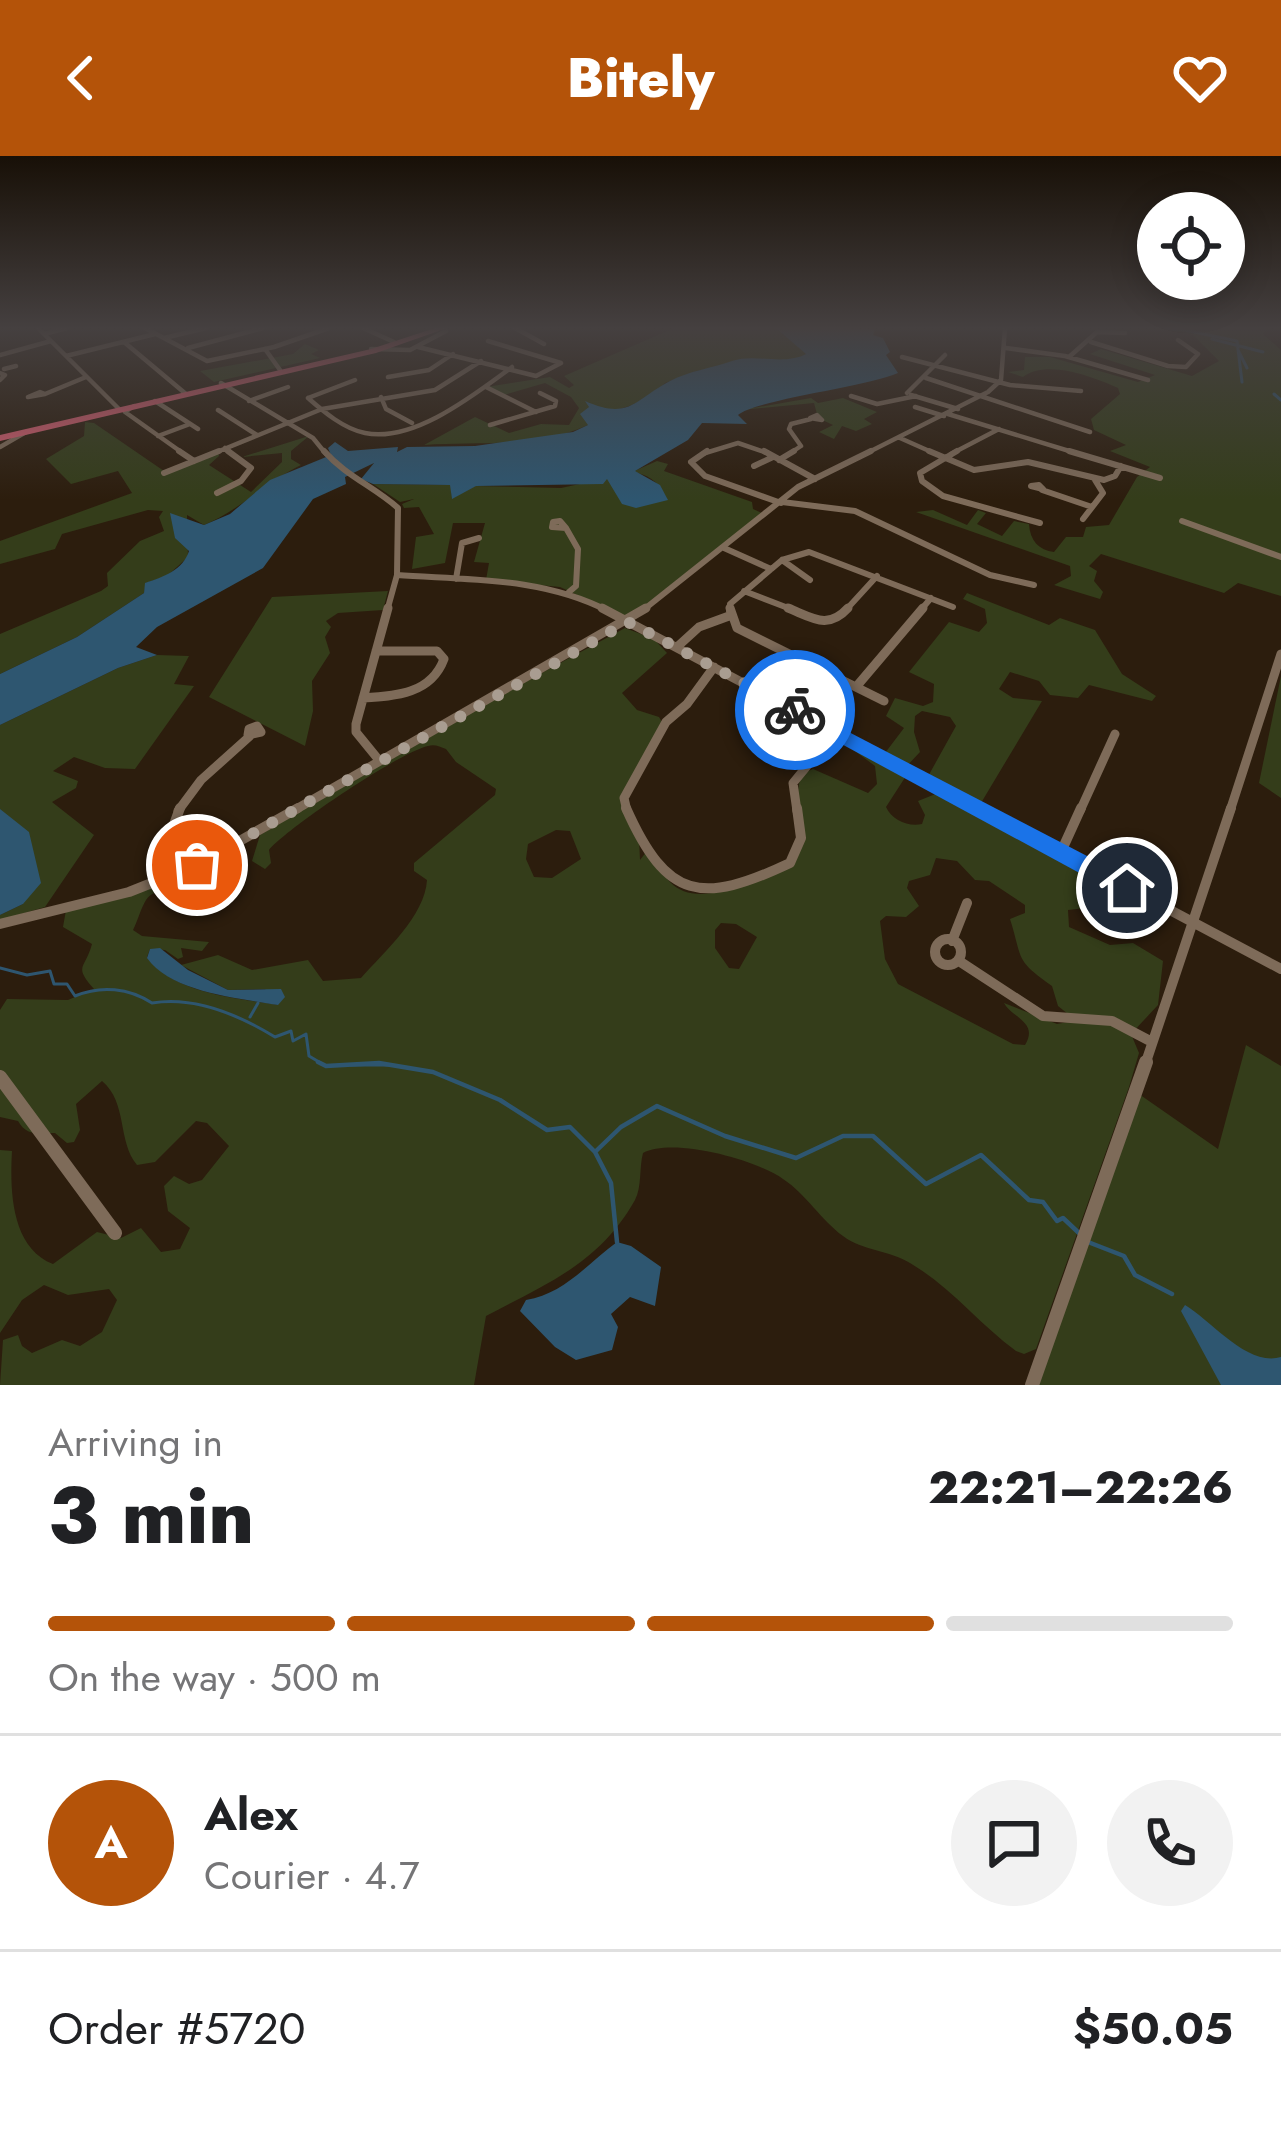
<!DOCTYPE html>
<meta charset="utf-8">
<style>
:root{--surface:#fff;--page:#f2f2f2;--text:#202124;--muted:#757577;--line:#e0e0e0;--accent:#b45309}
body{margin:0;font-family:Jost,sans-serif;background:var(--page);color:var(--text);height:100vh;display:flex;flex-direction:column;font-size:45px;white-space:nowrap}
*{box-sizing:border-box;margin:0}
p{font-size:39px;color:var(--muted)}
.icon{flex:none;width:66px;height:66px;fill:none;stroke:currentColor;stroke-width:2;stroke-linecap:round;stroke-linejoin:round}
.map{position:relative;height:1229px;overflow:hidden}
.details{display:flex;flex-direction:column;background:var(--surface);flex:1}
.details>*{flex:none}
.tools{position:absolute;left:1137px;top:36px;display:grid;gap:24px}
.tools a{display:grid;place-items:center;width:108px;height:108px;border-radius:50%;background:var(--surface);box-shadow:0 6px 30px #0003;font-size:60px}
.pin{position:absolute;display:grid;place-items:center;width:102px;height:102px;color:#fff;margin:-51px;border:6px solid #fff;border-radius:50%;box-shadow:0 3px 12px #0007}
.courier{position:absolute;display:grid;place-items:center;width:120px;height:120px;margin:-60px;border:9px solid #1a73e8;border-radius:50%;background:#fff;color:#222;box-shadow:0 3px 15px #0007}
.head em{font-style:normal;font-weight:800}
.head div{display:flex;flex-direction:column-reverse}
.head{display:flex;align-items:center;justify-content:space-between;height:204px;padding:0 48px}
h1{font-size:78px;font-weight:800;line-height:90px}
.bar{display:grid;grid-template-columns:repeat(4,1fr);gap:18px 12px;align-content:center;height:144px;padding:0 48px}
.bar i{height:15px;border-radius:9px;background:var(--line)}
.bar .current{background:var(--accent)}
.bar p{grid-column:span 4}
.line{display:flex;align-items:center;gap:30px;padding:0 48px;border-top:3px solid var(--line)}
.line div{flex:1}
.round{display:grid;place-items:center;flex:none;width:126px;height:126px;border-radius:63px;background:var(--page)}
header{display:flex;justify-content:space-between;align-items:center;height:156px;padding:0 48px;background:var(--accent);color:#fff;font-size:54px;font-weight:800}
.map>svg:first-child{display:block}
</style>
<header><svg class="icon" aria-label="back" viewBox="0 0 24 24"><path d="M15 5l-7 7 7 7"/></svg>Bitely<svg class="icon" aria-label="heart" viewBox="0 0 24 24"><path d="M12 20l-8-8c-3-5 5-10 8-4 3-6 11-1 8 4z"/></svg></header>
<div class="map">
<svg width="1281" height="1229" viewBox="0 0 1281 1229">
<rect width="100%" height="100%" fill="#2c1d0d"/>
<!-- green -->
<path fill="#343d1a" fill-rule="evenodd" d="M 674,172 L 776,172 L 807,198 L 793,204 L 697,215 L 665,227 L 655,238 L 632,249 L 617,254 L 589,251 L 588,269 C 536,293 478,285 424,289 L 475,261 L 509,277 L 541,268 L 569,269 L 579,252 L 571,241 L 545,227 L 504,239 L 486,231 L 550,221 L 569,232 L 574,229 L 564,220 Z
M 1166,172 L 1267,172 L 1263,178 L 1281,194 L 1281,440 L 1238,427 L 1224,437 L 1101,398 L 1089,410 L 1097,415 L 1094,425 L 1103,436 L 1100,443 L 1054,429 L 1071,420 L 1070,410 L 916,356 L 933,354 L 967,369 L 978,354 L 986,357 L 977,368 L 1002,380 L 1014,365 L 1029,368 C 1030,385 1039,394 1054,396 L 1066,381 L 1083,381 L 1086,371 L 1109,369 L 1137,321 L 1150,311 L 1110,295 L 1126,289 L 1094,274 L 1091,263 L 1120,238 L 1118,232 C 1093,221 1047,203 1023,221 L 1008,216 L 1024,214 L 1025,201 L 1050,201 L 1138,226 L 1155,219 L 1090,198 L 1101,193 L 1192,220 L 1219,205 L 1193,179 Z
M 305,188 L 319,194 L 311,198 L 320,202 L 214,226 L 200,215 L 293,198 Z
M 811,242 L 818,247 L 843,242 L 877,256 L 864,263 L 872,268 L 856,275 L 842,270 L 834,283 L 819,276 L 833,269 L 818,262 L 814,247 L 741,254 Z
M 85,266 L 94,267 L 164,315 L 218,295 L 219,300 L 209,309 L 251,336 L 282,306 L 282,297 L 242,301 L 309,280 L 291,295 L 291,303 L 301,309 C 266,326 240,354 204,369 L 187,359 L 188,401 L 167,420 L 146,427 L 144,437 L 77,481 L 0,518 L 0,478 L 101,435 L 108,430 L 107,417 L 140,385 L 164,375 L 159,361 L 163,355 L 148,354 L 62,378 L 55,393 L 0,408 L 0,385 L 132,337 L 118,315 L 71,328 L 46,303 L 84,280 Z
M 657,305 L 668,308 L 664,315 L 752,346 L 753,353 L 764,358 L 629,463 L 560,431 L 486,424 L 489,407 L 474,406 L 485,367 L 453,367 L 445,407 L 412,413 L 416,381 L 434,378 L 419,351 L 404,352 L 402,348 L 414,343 L 400,346 L 373,328 L 451,329 L 452,342 L 475,330 L 561,332 L 608,322 L 667,343 C 659,327 651,319 632,316 Z
M 388,435 L 383,454 L 338,457 L 326,465 L 331,471 L 325,481 L 330,497 L 312,525 L 313,555 L 305,590 L 209,541 L 272,441 Z
M 967,437 L 1049,469 L 1060,462 L 1095,474 L 1122,518 L 1156,540 L 1152,545 L 1089,529 L 1078,542 L 1050,539 L 1039,525 L 1010,516 L 999,533 L 1013,542 L 1042,545 L 978,652 L 926,624 L 956,570 L 950,561 L 922,555 L 915,560 L 914,576 L 920,596 L 904,613 L 882,601 L 904,572 L 886,560 L 895,542 L 923,550 L 933,546 L 934,528 L 909,516 L 949,466 L 979,476 L 987,467 L 985,453 L 963,443 Z
M 625,472 L 654,483 L 667,497 L 622,537 L 637,554 L 659,561 L 663,568 L 620,644 L 639,681 L 640,704 L 647,695 C 655,705 662,718 670,726 C 700,758 765,717 796,705 C 810,676 790,647 802,618 L 813,613 L 868,637 L 877,628 L 875,610 L 843,586 L 847,586 L 906,620 L 886,651 C 892,664 908,671 922,668 L 925,659 L 918,645 L 938,637 L 1080,712 L 1084,719 L 1080,725 L 1097,750 L 1123,773 L 1086,752 L 1068,754 L 1069,771 L 1110,789 L 1133,787 L 1163,805 L 1158,849 L 1131,878 L 1139,897 L 1129,931 L 1036,1193 L 1024,1198 L 1016,1195 C 979,1168 951,1131 910,1107 C 889,1094 863,1095 843,1080 C 821,1064 806,1038 783,1023 C 756,1004 674,981 643,997 C 639,1012 642,1031 635,1044 C 599,1108 546,1128 486,1160 L 474,1229 L 0,1229 L 3,1184 L 18,1179 L 22,1190 L 32,1197 L 62,1184 L 80,1190 L 102,1176 L 117,1144 L 109,1133 L 68,1139 L 44,1129 L 22,1144 L 0,1177 L 0,994 L 12,995 C 10,1032 10,1091 53,1108 L 97,1076 L 121,1082 L 141,1072 L 161,1096 L 180,1093 L 190,1072 L 168,1055 L 164,1030 L 174,1020 L 189,1028 L 202,1024 L 229,990 L 207,967 L 196,965 L 155,1006 L 137,1009 C 117,985 128,947 102,925 L 76,948 L 80,974 L 74,986 L 67,987 L 55,977 C 39,977 27,981 18,965 L 0,961 L 0,854 L 7,843 L 68,844 L 94,833 C 73,809 85,814 92,788 L 63,771 L 66,754 C 108,742 169,712 210,728 L 208,733 C 190,740 158,726 146,744 C 141,752 138,764 133,774 L 142,780 L 209,786 L 202,795 L 181,792 L 183,801 L 178,803 L 165,794 L 150,793 L 147,801 C 174,838 237,842 278,849 L 265,833 L 228,834 L 181,809 L 218,799 L 252,814 L 308,804 L 323,825 L 361,822 C 384,796 425,760 427,724 L 414,715 L 414,707 L 495,639 L 496,633 L 456,606 L 446,593 C 440,591 435,588 428,590 C 400,596 287,672 269,694 L 271,707 L 265,713 L 252,705 L 260,679 L 401,593 ZM 556,674 L 570,675 L 581,703 L 552,722 L 534,721 L 526,703 L 528,688 ZM 936,702 L 957,705 L 975,724 L 989,725 L 1025,749 L 1025,757 L 1010,763 C 1023,804 1014,803 1052,830 L 1058,850 L 1068,858 L 1068,866 L 1057,868 L 1004,847 C 1012,862 1039,866 1025,889 L 1013,888 L 898,828 L 885,803 L 880,765 L 886,760 L 906,761 L 919,750 L 907,732 L 909,725 L 930,719 ZM 721,767 L 736,768 L 757,781 L 739,813 L 729,812 L 715,792 L 715,774 Z
M 157,499 L 189,500 L 174,528 L 194,530 L 135,613 L 105,612 L 74,601 L 53,615 L 78,625 L 76,632 L 52,646 L 94,679 L 45,751 L 0,764 L 0,759 L 23,748 L 0,653 L 0,569 L 118,512 Z
M 1281,520 L 1281,642 L 1259,627 Z
M 1246,889 L 1281,910 L 1281,1229 L 1033,1229 L 1136,936 L 1218,993 Z"/>
<!-- water -->
<path fill="#2e5670" d="M 776,172 L 875,173 L 873,179 L 883,182 L 890,196 L 886,199 L 898,217 C 866,231 754,244 738,259 L 747,268 L 702,267 L 688,284 L 635,315 L 660,329 L 668,344 L 636,352 L 622,348 L 607,323 L 603,328 L 476,330 L 452,343 L 450,329 L 373,328 L 361,323 L 374,307 L 345,321 L 346,328 L 313,343 L 263,412 L 157,471 L 136,491 L 157,499 L 118,512 L 0,569 L 0,518 L 77,481 L 144,437 L 145,427 C 163,421 183,414 189,395 L 175,382 L 170,357 L 204,369 L 230,358 L 270,324 L 331,299 L 328,292 L 335,286 L 348,295 L 398,291 L 397,296 L 407,291 L 475,290 L 573,276 L 588,269 L 580,258 L 589,251 L 585,245 C 630,265 635,243 670,225 C 689,215 712,212 732,205 C 755,197 783,210 806,198 Z
M 0,653 L 29,676 L 41,727 L 23,748 L 0,759 Z
M 160,792 L 188,814 L 228,834 L 281,833 L 285,841 L 278,849 C 239,842 172,837 147,802 L 150,793 Z
M 617,1086 L 631,1090 L 661,1111 L 655,1150 L 630,1141 L 611,1158 L 618,1171 L 612,1194 L 576,1204 L 555,1191 L 520,1155 L 526,1144 C 564,1138 587,1108 617,1086 Z
M 1185,1149 C 1212,1165 1247,1211 1281,1201 L 1281,1229 L 1221,1229 L 1181,1155 Z"/>
<g fill="none" stroke-linecap="round" stroke-linejoin="round">
<!-- stream-far1 -->
<path stroke="#2e5670" stroke-width="3" d="M 1166,172 L 1177,174
M 1175,172 L 1237,185 L 1242,226
M 1212,183 L 1263,196
M 1238,194 L 1247,212
M 1274,238 L 1281,244
M 0,812 L 27,819 L 50,815 L 54,828 L 67,828 L 75,840 C 101,829 129,832 152,847 C 194,840 239,859 275,881 L 291,875 L 293,885 L 306,878 L 309,900 L 324,909
M 250,861 L 258,847
M 351,909 L 388,909"/>
<!-- stream -->
<path stroke="#2e5670" stroke-width="4.5" d="M 318,906 L 326,910 L 379,907 L 433,916 L 500,944 L 547,974 L 570,971 L 595,996 L 621,971 L 657,950 L 725,980 L 796,1002 L 843,980 L 873,980 L 926,1028 L 981,999 L 1029,1044 L 1043,1046 L 1057,1065 L 1063,1062 L 1080,1078
M 595,996 L 611,1027 L 617,1086
M 1088,1086 L 1124,1100 L 1135,1119 L 1172,1138"/>
<!-- minor-far4 -->
<path stroke="#7e6b59" stroke-width="4.5" d="M 38,172 L 119,253
M 145,172 L 207,205 L 274,191 L 329,172
M 363,172 L 394,186
M 515,172 L 544,188
M 44,178 L 67,172
M 164,182 L 206,172
M 124,186 L 186,238
M 1091,186 L 1168,210 L 1186,211 L 1198,198 L 1178,184
M 418,191 L 536,220 L 561,207 L 488,185
M 188,192 L 263,172
M 1006,192 L 1065,200 L 1148,224
M 265,193 L 280,214
M 371,193 L 410,194 L 446,175
M 0,199 L 51,185
M 66,200 L 155,178
M 902,201 L 1010,229 L 1081,235
M 1069,201 L 1097,176 L 1125,177
M 4,213 L 16,210
M 0,217 L 5,219 L 0,224
M 388,221 L 429,214 L 453,198
M 926,222 L 1090,276
M 221,227 L 313,282 L 326,298
M 486,231 L 536,256
M 40,236 L 45,238 L 28,241 Z
M 907,237 L 945,199
M 45,238 L 86,221
M 911,239 L 958,253
M 851,240 L 877,248 L 916,240
M 381,241 L 386,253 L 412,267
M 308,242 C 324,256 344,273 365,277 C 414,287 475,238 512,211
M 308,242 L 355,224
M 155,245 L 198,273
M 249,245 L 288,231
M 134,250 L 125,256 L 184,298
M 915,251 L 944,260
M 218,254 L 257,279
M 948,258 L 1079,298
M 817,259 L 822,264 L 810,262 Z
M 490,269 L 555,250 L 556,245 L 540,237
M 158,280 L 190,268
M 900,282 L 936,298
M 0,291 L 26,276
M 225,292 L 232,298
M 212,298 L 322,253 L 435,234 L 481,205
M 702,298 L 738,287 L 770,298
M 789,298 L 801,290 L 789,273 L 791,268 L 811,263
M 865,298 L 988,236 L 1001,224 L 1005,172
M 951,298 L 999,273"/>
<!-- minor-far3 -->
<path stroke="#7e6b59" stroke-width="6" d="M 179,295 L 194,305
M 324,295 C 346,320 373,330 398,352 L 397,419 L 387,455
M 707,295 L 691,306 L 705,320 L 781,347
M 764,295 L 815,323
M 929,295 L 974,314 L 1028,306 L 1104,324 L 1115,320 L 1121,310
M 957,295 L 920,317 L 922,325 L 943,340 L 1040,367
M 1069,295 L 1160,322
M 779,304 L 794,295
M 754,310 L 773,301
M 164,317 L 219,295
M 1039,329 L 1043,333 L 1031,330 Z
M 1042,334 L 1092,351
M 217,337 L 241,325 L 251,312 L 228,295
M 782,346 L 855,355 L 990,419 L 1034,429
M 1083,363 L 1103,337 L 1095,324
M 560,365 L 566,372 L 552,371 L 553,366 Z
M 1182,365 L 1281,401
M 566,372 L 578,393 L 576,430 L 569,436
M 724,392 L 771,413
M 782,404 L 810,424
M 397,419 C 468,424 543,421 608,455
M 456,423 L 462,387 L 479,382
M 744,435 L 796,455
M 642,455 L 798,331 L 871,295
M 729,455 L 730,448 L 782,404 L 809,396 L 953,451
M 845,455 L 877,420
M 920,455 L 931,442"/>
<!-- minor-far2 -->
<path stroke="#7e6b59" stroke-width="9" d="M 602,452 L 984,655
M 730,452 L 737,472 L 884,545
M 788,452 C 813,462 828,474 848,452
M 677,491 L 699,471 L 729,460
M 856,531 L 923,452
M 363,542 C 396,540 431,538 444,503 L 437,495 L 376,495
M 257,570 L 261,576 L 248,579 L 249,573 Z
M 378,603 L 356,576 L 356,568 L 388,452
M 178,655 L 201,624 L 250,580
M 293,655 L 646,452
M 627,655 L 624,642 L 666,566 L 687,548 L 714,511
M 797,655 L 793,627 L 835,576
M 1080,655 L 1115,578
M 1230,655 L 1281,498"/>
<!-- minor-far1 -->
<path stroke="#7e6b59" stroke-width="10" d="M 626,652 C 667,744 701,749 790,707 L 801,682 L 797,652
M 978,652 L 1281,813
M 1061,696 L 1081,652
M 176,719 L 168,685 L 180,652
M 0,768 L 129,736 L 197,709 L 298,652
M935 796a13 13 0 1 1 26 0a13 13 0 1 1-26 0Z
M 952,785 L 967,747
M 959,805 L 1043,860 L 1112,865 L 1152,886
M 1145,909 L 1231,652"/>
<!-- minor -->
<path stroke="#7e6b59" stroke-width="14" d="M 0,921 L 115,1077
M 1032,1229 L 1146,906"/>
<!-- highway -->
<path fill="#d45d6e" fill-rule="evenodd" d="M 435,172 L 447,172 L 376,197 L 0,285 L 0,279 L 371,193 Z"/>
</g>
<!-- sky -->
<linearGradient id="sky" x2="0" y2="1"><stop stop-color="#181007"/><stop offset="0.5" stop-color="#454040"/><stop offset="1" stop-color="#454040" stop-opacity="0"/></linearGradient>
<rect width="1281" height="344" fill="url(#sky)"/>
<!-- route -->
<path fill="#1a73e8" d="M 795,548 L 1135,725 L 1135,739 L 1120,739 L 788,559 L 785,554 Z"/>
<g fill="none" stroke-linecap="round" stroke-linejoin="round">
<!-- done -->
<path stroke="#a99d91" stroke-width="12" stroke-dasharray="0 21.6" d="M 197,709 L 628,466 L 795,554"/>
</g>
</svg>
<div class="tools">
<a><svg class="icon" aria-label="locate" viewBox="0 0 24 24"><circle cx="12" cy="12" r="6"/><path d="M12 2v4M12 18v4M2 12h4M18 12h4"/></svg></a>
</div>
<div class="pin" style="left:197px;top:709px;background:#ea580c"><svg class="icon" aria-label="bag" viewBox="0 0 24 24"><path d="M5 8h14l-1 12H6zM9 8a3 3 0 0 1 6 0"/></svg></div>
<div class="pin" style="left:1127px;top:732px;background:#1f2937"><svg class="icon" aria-label="home" viewBox="0 0 24 24"><path d="M3 11l9-7 9 7M6 9v11h12V9"/></svg></div>
<div class="courier" style="left:795px;top:554px"><svg class="icon" aria-label="bike" viewBox="0 0 24 24"><circle cx="6" cy="16" r="4"/><circle cx="18" cy="16" r="4"/><path d="M6 16l4-8h5l3 8M10 8l3 8H6M13 5h3"/></svg></div>
</div>
<section class="details">
<div class="head"><div><h1>3 min</h1><p>Arriving in</p></div><em>22:21–22:26</em></div>
<div class="bar"><i class="current"></i><i class="current"></i><i class="current"></i><i></i><p>On the way · 500 m</p></div>
<div class="line" style="height:216px"><b class="round" style="background:var(--accent);color:#fff">A</b><div><b>Alex</b><p>Courier · 4.7</p></div><a class="round"><svg class="icon" aria-label="chat" viewBox="0 0 24 24"><path d="M4 5h16v11H9l-5 4z"/></svg></a><a class="round"><svg class="icon" aria-label="phone" viewBox="0 0 24 24"><path d="M5 4h4l2 5-3 2q2 4 5 5l2-3 5 2v4C11 20 4 13 5 4z"/></svg></a></div>
<div class="line" style="height:156px"><div>Order #5720</div><b>$50.05</b></div>
</section>
